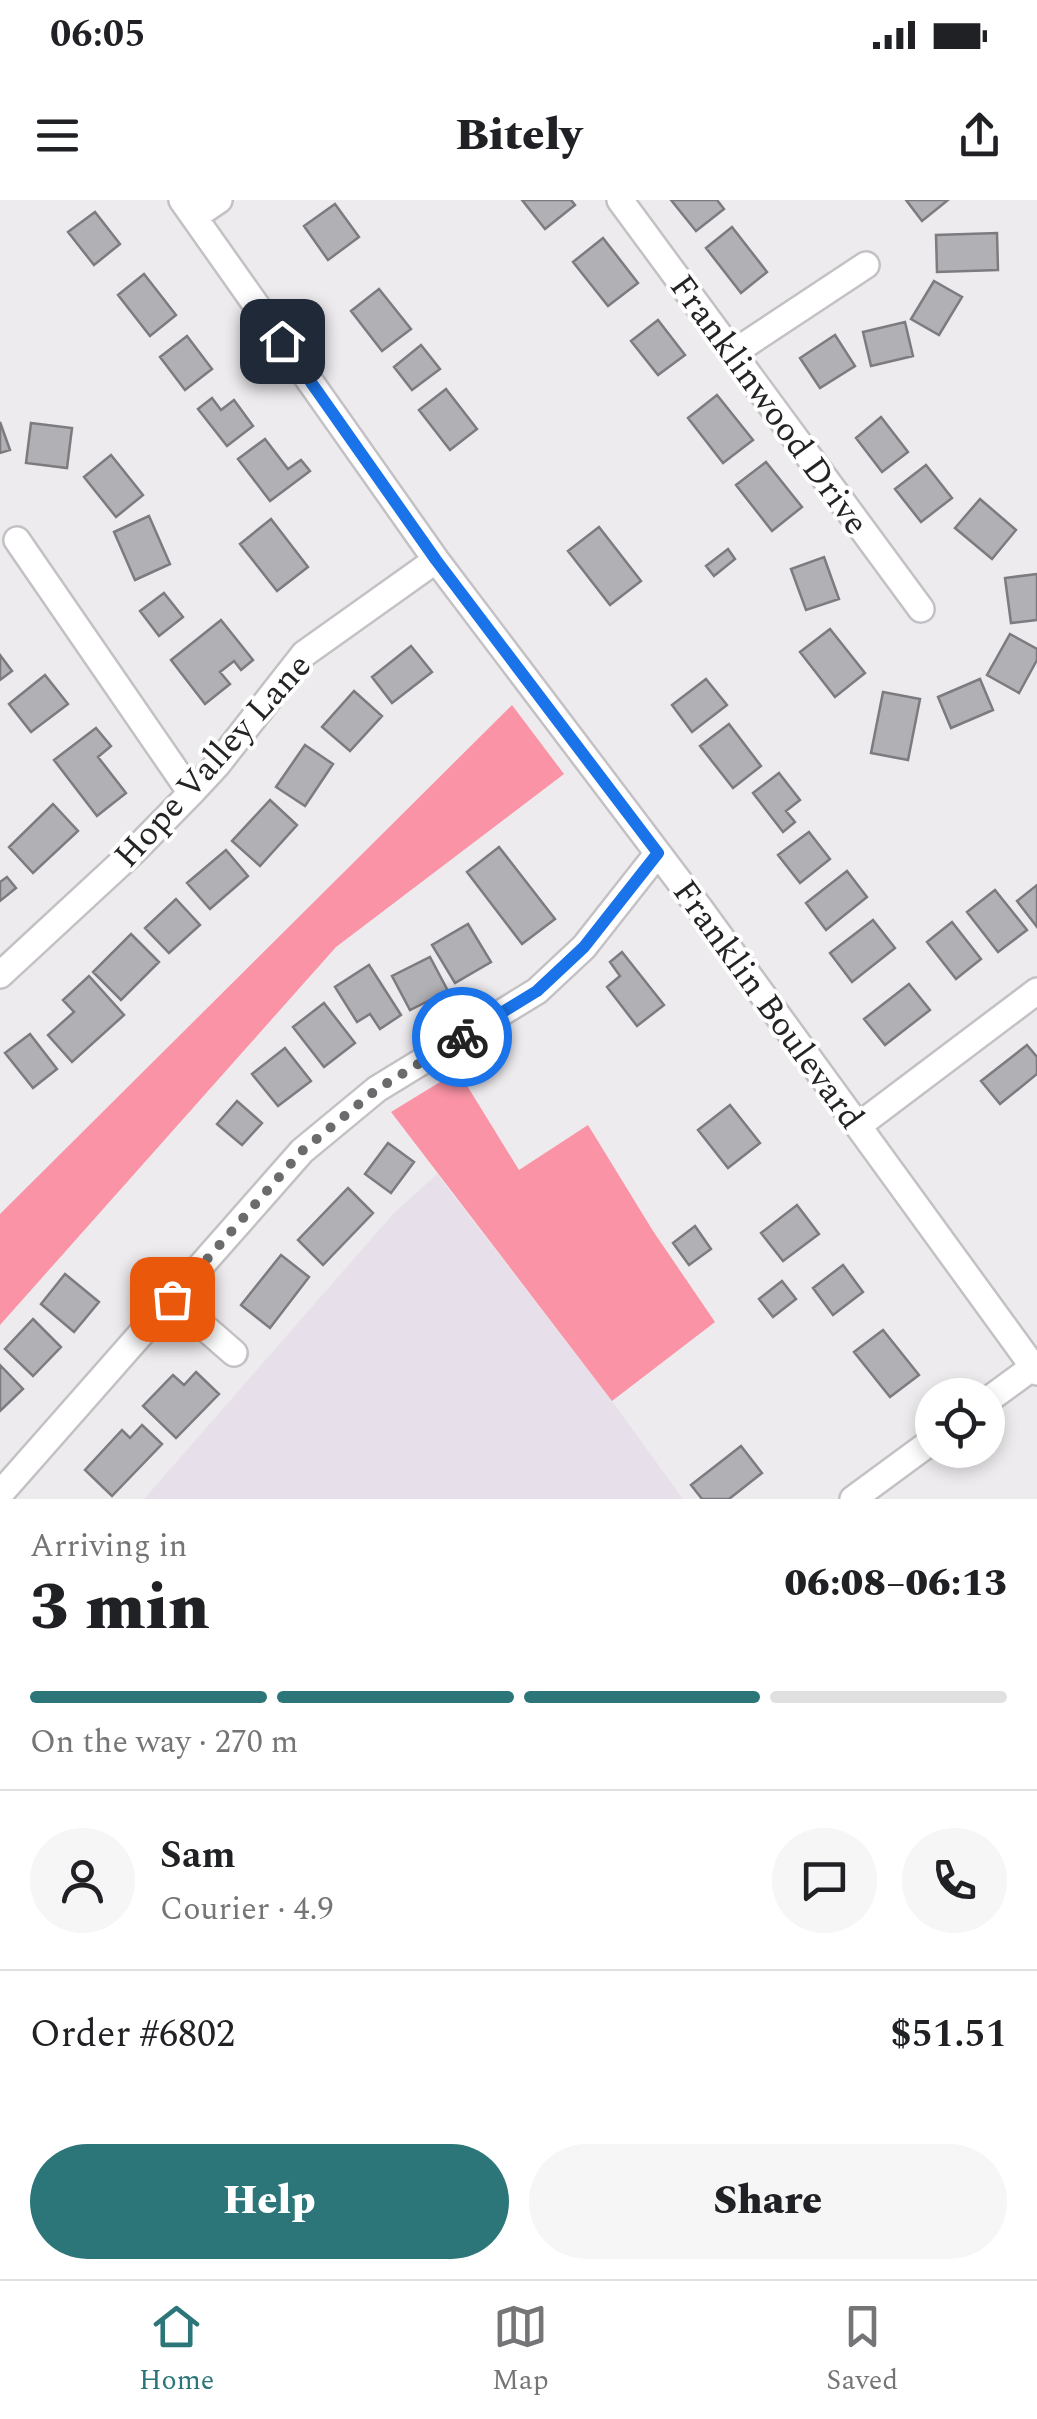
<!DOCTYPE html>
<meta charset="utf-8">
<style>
:root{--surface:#fff;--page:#f6f6f6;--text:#202124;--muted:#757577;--line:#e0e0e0;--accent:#2c7679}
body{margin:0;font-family:Spectral,serif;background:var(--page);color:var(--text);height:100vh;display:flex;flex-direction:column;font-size:38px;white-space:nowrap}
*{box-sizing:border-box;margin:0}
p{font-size:32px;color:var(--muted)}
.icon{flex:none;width:55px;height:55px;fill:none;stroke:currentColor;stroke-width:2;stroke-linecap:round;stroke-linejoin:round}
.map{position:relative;height:1299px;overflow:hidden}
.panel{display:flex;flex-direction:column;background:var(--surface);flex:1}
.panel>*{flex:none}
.controls{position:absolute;left:915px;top:1178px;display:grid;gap:20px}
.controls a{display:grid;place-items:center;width:90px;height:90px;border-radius:50%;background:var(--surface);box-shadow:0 5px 15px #0003;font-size:50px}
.pin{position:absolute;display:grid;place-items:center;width:85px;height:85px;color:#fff;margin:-42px;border-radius:20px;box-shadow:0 5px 15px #0006}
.courier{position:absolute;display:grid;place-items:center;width:100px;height:100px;margin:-50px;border:8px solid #1a73e8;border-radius:50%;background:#fff;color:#222;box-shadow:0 2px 12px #0007}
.headline em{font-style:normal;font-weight:800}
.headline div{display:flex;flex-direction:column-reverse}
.headline{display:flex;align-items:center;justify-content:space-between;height:170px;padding:0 30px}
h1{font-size:65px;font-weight:800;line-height:75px}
.bar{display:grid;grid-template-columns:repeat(4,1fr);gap:15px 10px;align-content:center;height:120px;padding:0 30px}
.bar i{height:12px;border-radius:8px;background:var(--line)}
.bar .on{background:var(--accent)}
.bar p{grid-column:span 4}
.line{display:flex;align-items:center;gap:25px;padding:0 30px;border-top:2px solid var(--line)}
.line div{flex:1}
.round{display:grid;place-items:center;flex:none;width:105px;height:105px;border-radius:52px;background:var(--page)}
.primary-button{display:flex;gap:20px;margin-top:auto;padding:20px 30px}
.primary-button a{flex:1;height:115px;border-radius:60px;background:var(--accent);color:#fff;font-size:40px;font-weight:800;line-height:115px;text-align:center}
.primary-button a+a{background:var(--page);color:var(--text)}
.status{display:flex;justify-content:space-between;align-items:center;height:70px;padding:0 50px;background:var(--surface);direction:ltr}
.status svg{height:28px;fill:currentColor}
header{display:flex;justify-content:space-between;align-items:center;height:130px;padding:0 30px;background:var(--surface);font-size:45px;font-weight:800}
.menu{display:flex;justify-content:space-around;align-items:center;height:140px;border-top:2px solid var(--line);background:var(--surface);font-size:28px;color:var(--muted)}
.menu a{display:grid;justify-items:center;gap:5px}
.menu .on{color:var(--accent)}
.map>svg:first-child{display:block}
</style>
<div class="status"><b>06:05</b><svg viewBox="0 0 49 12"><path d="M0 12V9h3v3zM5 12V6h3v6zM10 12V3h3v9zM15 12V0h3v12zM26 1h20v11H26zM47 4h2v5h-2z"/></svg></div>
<header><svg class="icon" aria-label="menu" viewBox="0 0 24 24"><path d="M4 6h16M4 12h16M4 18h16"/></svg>Bitely<svg class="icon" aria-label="share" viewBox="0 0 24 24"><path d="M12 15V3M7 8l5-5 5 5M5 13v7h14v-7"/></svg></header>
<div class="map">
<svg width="1037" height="1299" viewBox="0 0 1037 1299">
<rect width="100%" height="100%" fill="#eeebef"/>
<!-- built -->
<path fill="#e7dfe9" d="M 437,974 L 612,1201 L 683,1299 L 144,1299 L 393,1014 Z"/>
<!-- forest -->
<path fill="#f993a5" d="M 512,505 L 564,574 L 336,747 L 0,1125 L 0,1014 Z
M 458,871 L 519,970 L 588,925 L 653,1031 L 715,1122 L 612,1201 L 391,912 Z"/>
<!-- building -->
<path fill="#b1b0b4" stroke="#7c7b7f" stroke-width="2.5" d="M 522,0 L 571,0 L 575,5 L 545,29 Z
M 671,0 L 717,0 L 724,9 L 696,31 Z
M 906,0 L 948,0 L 922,21 Z
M 335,4 L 359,37 L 328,60 L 304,26 Z
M 95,12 L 120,44 L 94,65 L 68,32 Z
M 732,27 L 767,72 L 741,93 L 706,48 Z
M 997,33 L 998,70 L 937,72 L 936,35 Z
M 603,38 L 638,83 L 608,106 L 573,62 Z
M 144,74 L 176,115 L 150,136 L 118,95 Z
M 934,81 L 962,97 L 939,135 L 911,119 Z
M 379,89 L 411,129 L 382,151 L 351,111 Z
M 658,120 L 685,155 L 658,175 L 631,141 Z
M 905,122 L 913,156 L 871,166 L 863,132 Z
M 835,135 L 855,166 L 820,188 L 800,158 Z
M 187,136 L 212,169 L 185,190 L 160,157 Z
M 421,145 L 440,169 L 412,190 L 394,167 Z
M 446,189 L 477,229 L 450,250 L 419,210 Z
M 717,195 L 753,240 L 723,263 L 688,218 Z
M 212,198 L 221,210 L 234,200 L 253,226 L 227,246 L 198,209 Z
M 881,217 L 908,252 L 882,272 L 856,238 Z
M 0,222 L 10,250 L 0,253 Z
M 31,223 L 72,228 L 67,268 L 26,263 Z
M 265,239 L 288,269 L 301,260 L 310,271 L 270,301 L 238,259 Z
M 111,255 L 143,295 L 116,317 L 84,277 Z
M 766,262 L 802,307 L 772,331 L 736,285 Z
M 926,265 L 952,298 L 921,322 L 895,289 Z
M 980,299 L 1016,330 L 992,359 L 955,328 Z
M 149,316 L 170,364 L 135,380 L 114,332 Z
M 271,319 L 308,367 L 277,391 L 240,344 Z
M 599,327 L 641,381 L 610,405 L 568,351 Z
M 728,349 L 735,359 L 714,376 L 706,366 Z
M 824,357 L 839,399 L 806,410 L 791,369 Z
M 1037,374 L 1037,420 L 1011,423 L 1005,378 Z
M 164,393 L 183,417 L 159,436 L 140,411 Z
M 221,420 L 253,460 L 241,470 L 234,461 L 220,472 L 230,484 L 205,504 L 171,460 Z
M 830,429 L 865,473 L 835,497 L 800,452 Z
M 1010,434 L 1037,449 L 1037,460 L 1019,493 L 987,475 Z
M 411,446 L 432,472 L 392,503 L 372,477 Z
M 0,455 L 12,471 L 0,480 Z
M 45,475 L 68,504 L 31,532 L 9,504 Z
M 706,479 L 727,505 L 692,532 L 672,505 Z
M 980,479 L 993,510 L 951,528 L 938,497 Z
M 354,491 L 382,516 L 350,551 L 322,527 Z
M 883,492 L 920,499 L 908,560 L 871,553 Z
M 729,524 L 761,566 L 733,588 L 700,546 Z
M 96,528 L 111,546 L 98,557 L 126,593 L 97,616 L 54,560 Z
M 305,545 L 333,564 L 305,606 L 276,587 Z
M 779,573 L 800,600 L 786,611 L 795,622 L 783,632 L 753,593 Z
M 270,600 L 297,625 L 260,666 L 232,641 Z
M 53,604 L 78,631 L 33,673 L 9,647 Z
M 809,632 L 830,659 L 800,683 L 778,655 Z
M 499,647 L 555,719 L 522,744 L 467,672 Z
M 226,650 L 248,676 L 210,709 L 187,683 Z
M 847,671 L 867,697 L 826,730 L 806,703 Z
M 7,677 L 16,688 L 0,701 L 0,682 Z
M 1037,685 L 1037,727 L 1017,701 Z
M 995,690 L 1027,730 L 998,752 L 967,712 Z
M 176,699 L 200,725 L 169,753 L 145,728 Z
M 873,720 L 895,748 L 852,782 L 830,753 Z
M 952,722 L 981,759 L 956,779 L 927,742 Z
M 468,724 L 491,762 L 455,783 L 432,745 Z
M 131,734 L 159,762 L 121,800 L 93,772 Z
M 622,752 L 664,805 L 637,826 L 607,787 L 620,776 L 610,762 Z
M 430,757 L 448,791 L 410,810 L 392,776 Z
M 369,765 L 401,815 L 380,829 L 370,814 L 357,822 L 335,787 Z
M 89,776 L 124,815 L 72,862 L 48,835 L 74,812 L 63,800 Z
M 909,784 L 930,810 L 885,845 L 864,819 Z
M 324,803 L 355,843 L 324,867 L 293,827 Z
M 30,834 L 57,869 L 33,888 L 5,853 Z
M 1027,845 L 1037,857 L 1037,874 L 1000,904 L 981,881 Z
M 285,848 L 311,881 L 278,906 L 252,874 Z
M 237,901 L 262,923 L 242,945 L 217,924 Z
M 730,905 L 760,943 L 728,968 L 698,930 Z
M 388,943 L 414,962 L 391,993 L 365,974 Z
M 348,988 L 373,1013 L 323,1065 L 298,1040 Z
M 797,1005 L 819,1034 L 783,1061 L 761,1033 Z
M 695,1026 L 711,1049 L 689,1065 L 673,1043 Z
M 281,1055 L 309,1077 L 270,1128 L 241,1105 Z
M 843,1065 L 863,1092 L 833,1115 L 813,1088 Z
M 65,1074 L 99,1102 L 74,1132 L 41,1104 Z
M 782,1081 L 796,1099 L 773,1117 L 759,1099 Z
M 33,1119 L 61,1147 L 33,1176 L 5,1149 Z
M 883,1130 L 919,1175 L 890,1197 L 854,1152 Z
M 0,1165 L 23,1189 L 0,1211 Z
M 196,1172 L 219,1194 L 176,1238 L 143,1206 L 173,1175 L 184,1185 Z
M 142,1225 L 162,1244 L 112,1296 L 85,1270 L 122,1230 L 130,1238 Z
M 741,1246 L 762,1273 L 729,1299 L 702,1299 L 691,1285 Z"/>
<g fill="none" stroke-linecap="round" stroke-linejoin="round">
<defs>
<path id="minor" d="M 182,0 L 436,360 L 701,710 L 1037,1172
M 620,0 L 921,409
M 194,17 L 219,0
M 733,153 L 866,65
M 17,340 L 191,593
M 0,775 L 134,651 L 191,593 L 217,565 L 304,454 L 436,360
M 858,926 L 1037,791
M 172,1099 L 234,1153
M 988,1200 L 1033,1167
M 0,1294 L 302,951 L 377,889 L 537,791 L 584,747 L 658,653
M 853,1299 L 932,1241"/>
</defs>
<!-- minor casing -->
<use href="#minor" stroke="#c4c1c5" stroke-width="30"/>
<!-- minor -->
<use href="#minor" stroke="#fff" stroke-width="25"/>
</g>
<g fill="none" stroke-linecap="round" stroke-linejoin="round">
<!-- done -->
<path stroke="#6b6a6c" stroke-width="10" stroke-dasharray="0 18" d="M 172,1099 L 302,951 L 376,890 L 462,837"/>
<!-- route -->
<path stroke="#1a73e8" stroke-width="12" d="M 282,141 L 436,360 L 658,653 L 584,747 L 537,791 L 462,837"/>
</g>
<g text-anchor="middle" stroke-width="8" stroke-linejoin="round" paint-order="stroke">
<!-- street labels -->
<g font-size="35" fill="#252425" stroke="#fff">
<text transform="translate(770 204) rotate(54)" y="12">Franklinwood Drive</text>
<text transform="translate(212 560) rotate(-48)" y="12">Hope Valley Lane</text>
<text transform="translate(769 804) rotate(54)" y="12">Franklin Boulevard</text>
</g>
</g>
</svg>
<div class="controls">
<a><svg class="icon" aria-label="locate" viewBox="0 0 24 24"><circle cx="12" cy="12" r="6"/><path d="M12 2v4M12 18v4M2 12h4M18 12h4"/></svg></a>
</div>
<div class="pin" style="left:172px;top:1099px;background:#ea580c"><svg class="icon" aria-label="bag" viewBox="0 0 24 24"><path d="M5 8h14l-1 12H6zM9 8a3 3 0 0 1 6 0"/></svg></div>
<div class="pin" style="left:282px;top:141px;background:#1f2937"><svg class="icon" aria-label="home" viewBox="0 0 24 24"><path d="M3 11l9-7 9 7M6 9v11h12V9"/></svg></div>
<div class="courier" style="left:462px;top:837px"><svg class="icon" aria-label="bike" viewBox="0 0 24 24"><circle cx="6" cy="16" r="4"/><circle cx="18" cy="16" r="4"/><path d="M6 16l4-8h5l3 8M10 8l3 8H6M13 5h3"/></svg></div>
</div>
<section class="panel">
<div class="headline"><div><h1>3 min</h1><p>Arriving in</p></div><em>06:08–06:13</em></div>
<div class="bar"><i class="on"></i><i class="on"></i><i class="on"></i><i></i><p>On the way · 270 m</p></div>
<div class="line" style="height:180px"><a class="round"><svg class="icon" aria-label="person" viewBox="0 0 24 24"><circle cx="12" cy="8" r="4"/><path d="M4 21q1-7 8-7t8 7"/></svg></a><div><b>Sam</b><p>Courier · 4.9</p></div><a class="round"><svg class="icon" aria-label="chat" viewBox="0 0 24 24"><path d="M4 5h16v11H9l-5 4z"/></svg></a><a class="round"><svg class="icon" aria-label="phone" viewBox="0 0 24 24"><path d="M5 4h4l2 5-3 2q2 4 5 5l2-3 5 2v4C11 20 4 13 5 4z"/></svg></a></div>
<div class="line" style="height:130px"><div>Order #6802</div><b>$51.51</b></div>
<div class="primary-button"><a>Help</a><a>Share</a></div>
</section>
<nav class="menu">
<a class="on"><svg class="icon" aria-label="home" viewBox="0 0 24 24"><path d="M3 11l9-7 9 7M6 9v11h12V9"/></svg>Home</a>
<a><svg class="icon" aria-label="map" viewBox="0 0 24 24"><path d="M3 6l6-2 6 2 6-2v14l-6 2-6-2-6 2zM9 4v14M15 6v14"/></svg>Map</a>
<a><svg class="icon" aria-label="saved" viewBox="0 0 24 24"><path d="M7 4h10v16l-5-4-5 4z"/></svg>Saved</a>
</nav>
